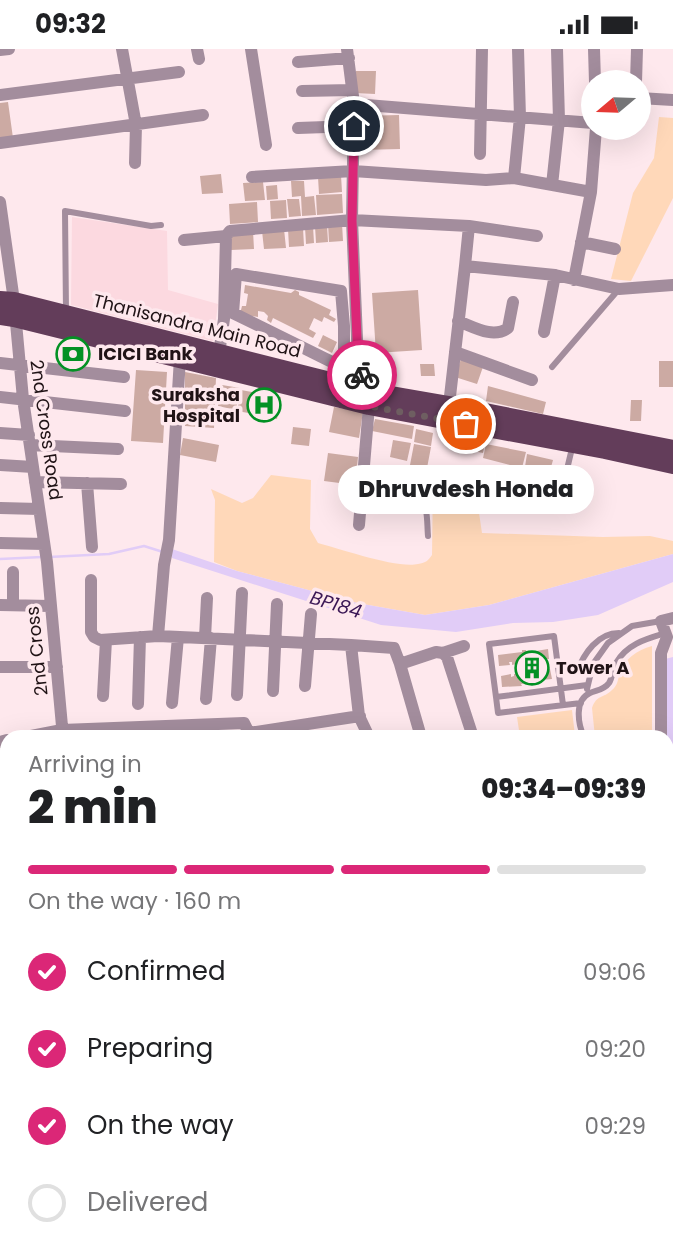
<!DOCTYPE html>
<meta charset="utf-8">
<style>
:root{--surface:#fff;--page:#f6f6f6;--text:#202124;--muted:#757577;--line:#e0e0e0;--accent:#db2777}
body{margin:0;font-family:Poppins,sans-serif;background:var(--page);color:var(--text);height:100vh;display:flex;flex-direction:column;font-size:26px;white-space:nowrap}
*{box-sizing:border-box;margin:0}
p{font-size:23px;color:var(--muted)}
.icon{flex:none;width:38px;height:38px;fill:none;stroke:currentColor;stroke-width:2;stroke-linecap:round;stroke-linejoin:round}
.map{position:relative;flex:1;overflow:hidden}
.sheet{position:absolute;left:0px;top:681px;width:674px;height:527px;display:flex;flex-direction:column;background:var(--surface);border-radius:21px 21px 0 0;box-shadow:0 7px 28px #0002}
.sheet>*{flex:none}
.needle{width:46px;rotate:251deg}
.fabs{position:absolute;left:581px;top:21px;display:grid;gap:14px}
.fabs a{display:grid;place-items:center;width:70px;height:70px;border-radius:50%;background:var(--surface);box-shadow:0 7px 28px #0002;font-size:35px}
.pin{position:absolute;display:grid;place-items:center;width:60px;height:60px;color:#fff;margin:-30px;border:4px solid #fff;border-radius:50%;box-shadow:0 2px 7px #0007}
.courier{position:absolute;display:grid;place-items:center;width:70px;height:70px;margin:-35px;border:5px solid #db2777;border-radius:50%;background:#fff;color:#222;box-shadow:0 2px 9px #0007}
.bubble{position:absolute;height:49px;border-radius:24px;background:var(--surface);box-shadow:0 7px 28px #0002;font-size:23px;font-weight:800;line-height:49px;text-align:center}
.head em{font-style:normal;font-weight:800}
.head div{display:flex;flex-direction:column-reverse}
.head{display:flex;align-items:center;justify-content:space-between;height:119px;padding:0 28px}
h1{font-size:46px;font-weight:800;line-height:52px}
.bar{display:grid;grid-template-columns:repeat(4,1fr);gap:10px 7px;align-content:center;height:84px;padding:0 28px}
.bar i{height:9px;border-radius:5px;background:var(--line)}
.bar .on{background:var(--accent)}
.bar p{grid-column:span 4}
ol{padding:0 28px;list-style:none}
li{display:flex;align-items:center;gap:21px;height:77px}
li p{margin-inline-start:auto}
li .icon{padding:7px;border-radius:50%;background:var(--accent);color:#fff;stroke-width:4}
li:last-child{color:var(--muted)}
li i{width:38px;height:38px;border:4px solid var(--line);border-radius:50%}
.status{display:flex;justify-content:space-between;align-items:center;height:49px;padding:0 35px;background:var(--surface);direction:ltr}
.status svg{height:19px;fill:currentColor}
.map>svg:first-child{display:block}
</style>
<div class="status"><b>09:32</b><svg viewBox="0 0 49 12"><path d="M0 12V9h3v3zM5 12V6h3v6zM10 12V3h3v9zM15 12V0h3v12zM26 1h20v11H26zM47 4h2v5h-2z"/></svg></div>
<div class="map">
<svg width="673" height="1206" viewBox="0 0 673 1206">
<rect width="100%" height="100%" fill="#fee8ed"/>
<!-- built -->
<path fill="#fcd9e0" d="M 72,168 L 167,182 L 168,241 L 218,255 L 213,292 L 71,256 Z
M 0,1078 L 7,1078 L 7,1193 L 0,1193 Z
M 673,1107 L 673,1206 L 104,1206 L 103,1201 L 667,1200 L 667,1108 Z"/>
<!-- green -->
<path fill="#ffd8b9" d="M 659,68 L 673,69 L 673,149 L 631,232 L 611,230 L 633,144 L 654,109 Z
M 271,426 L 311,431 L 310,480 L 318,494 C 341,500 398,520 418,515 C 425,514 428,512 432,506 L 433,431 L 475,437 L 482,484 L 603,488 L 650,487 L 673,492 L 673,505 L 489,556 L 425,566 L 357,554 L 237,522 L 214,513 L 215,451 L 211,440 L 242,454 L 253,449 Z
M 652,597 L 652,688 L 595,688 L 592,659 C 597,645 603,650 612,641 C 617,637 618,632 619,626 C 624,610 637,601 652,597 Z
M 572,661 L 575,687 L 520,688 L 517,668 Z
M 0,1193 L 7,1193 L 7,1200 L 103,1201 L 104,1206 L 0,1206 Z"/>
<!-- water -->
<path fill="#e1ccf7" d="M 172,500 L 237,522 L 357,554 L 425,566 L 489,556 L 673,505 L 673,533 L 598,566 L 553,573 L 513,574 L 456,583 L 381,576 L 172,509 Z
M 673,608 L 673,1107 L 669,1097 L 665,610 Z"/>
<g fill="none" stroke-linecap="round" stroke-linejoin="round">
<!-- stream -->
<path stroke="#e1ccf7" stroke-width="2.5" d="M 49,508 L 109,505 L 144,497 L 163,503
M 0,510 L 42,508"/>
</g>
<!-- building -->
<path fill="#ccaaa3" d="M 356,22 L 376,22 L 375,45 L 355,44 Z
M 8,53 L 13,89 L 0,91 L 0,54 Z
M 399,66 L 400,100 L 361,101 L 360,67 Z
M 221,125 L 223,144 L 202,145 L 200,127 Z
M 341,126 L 342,143 L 319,145 L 318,128 Z
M 291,132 L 304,132 L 305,148 L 314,147 L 316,166 L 302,167 L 301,147 L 292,148 Z
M 263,133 L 265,151 L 245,152 L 243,134 Z
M 277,136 L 278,150 L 267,151 L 266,137 Z
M 342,145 L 343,164 L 317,166 L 316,146 Z
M 287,150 L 299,150 L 301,167 L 289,168 Z
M 286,151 L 287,169 L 271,170 L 270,152 Z
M 257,153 L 258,173 L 230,175 L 229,155 Z
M 342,174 L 343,192 L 329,193 L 328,175 Z
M 327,176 L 328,193 L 316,194 L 315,177 Z
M 313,177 L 314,194 L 306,195 L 305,178 Z
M 303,179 L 304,197 L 289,198 L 288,180 Z
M 284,180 L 286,199 L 264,200 L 262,182 Z
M 253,182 L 254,200 L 231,201 L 230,183 Z
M 245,236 L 291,244 L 295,241 L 299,243 L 299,246 L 331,261 L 329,266 L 336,270 L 334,273 L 324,268 L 322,273 L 314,269 L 309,280 L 316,284 L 313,289 L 273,269 L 271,274 L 267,271 L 268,267 L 264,263 L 258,262 L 258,268 L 240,265 L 242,257 L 246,257 L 248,245 L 244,244 Z
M 418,241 L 422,301 L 376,304 L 372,244 Z
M 323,286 L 337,293 L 332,304 L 318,297 Z
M 462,307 L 484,315 L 477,335 L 455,328 Z
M 659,312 L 673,312 L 673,338 L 659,338 Z
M 420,315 L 434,315 L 435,327 L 421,327 Z
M 136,321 L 167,323 L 163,394 L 131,392 Z
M 185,323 L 216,329 L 214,379 L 185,377 Z
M 222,336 L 240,339 L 236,361 L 218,357 Z
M 488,337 L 546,353 L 543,365 L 486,352 Z
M 241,341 L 258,344 L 254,365 L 237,362 Z
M 260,343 L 281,348 L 277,370 L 256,366 Z
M 631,351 L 642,351 L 641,372 L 630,372 Z
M 334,358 L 363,363 L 359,389 L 329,383 Z
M 375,370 L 414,377 L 412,390 L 372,382 Z
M 293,378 L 311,380 L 309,397 L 291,395 Z
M 416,380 L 433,384 L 431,397 L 414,393 Z
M 451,386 L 485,394 L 483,404 L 449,397 Z
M 183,389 L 219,396 L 216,413 L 180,406 Z
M 393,391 L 411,394 L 407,412 L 390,408 Z
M 414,395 L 431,398 L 427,419 L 410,416 Z
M 486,395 L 526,403 L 522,419 L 483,409 Z
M 328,404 L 358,408 L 355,436 L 324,432 Z
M 527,405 L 553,411 L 548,429 L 524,424 Z
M 548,600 L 549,610 L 546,610 L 547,613 L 542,615 L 543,617 L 547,618 L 547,620 L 550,620 L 552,630 L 541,631 L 540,627 L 535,628 L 535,630 L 531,631 L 531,635 L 527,636 L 527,634 L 521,635 L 522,637 L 502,638 L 501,627 L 511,625 L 511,628 L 514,627 L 514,625 L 518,624 L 516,615 L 512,616 L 512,613 L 509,613 L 510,616 L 499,617 L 498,606 L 522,603 L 522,601 L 526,601 L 527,605 L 532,605 L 532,607 L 537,606 L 536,602 Z
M 433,1200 L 650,1200 L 651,1206 L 434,1206 Z"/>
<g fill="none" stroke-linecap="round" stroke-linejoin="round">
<!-- service -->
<path stroke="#a38d9d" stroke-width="6" d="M 66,264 L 65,162 L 151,177 L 161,176
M 552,318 L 619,240
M 364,427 C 381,432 416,436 424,454 C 428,463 427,477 428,487
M 484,431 L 550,444 L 557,441 L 563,437 L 573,395
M 577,623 C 584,604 598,584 619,584
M 587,640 L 593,615 L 608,594 L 632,577 L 661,572
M 496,648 L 489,595 L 554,587 L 563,656
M 581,654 L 498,664 L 496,648 L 587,636
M 584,688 C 578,675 574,651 590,644 C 597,641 604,641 609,634 C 613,628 612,620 616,614 C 627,595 646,590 666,584
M 667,1178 L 673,1180
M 667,1188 L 671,1199 L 673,1199
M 401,1200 L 402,1206
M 432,1200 L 433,1206
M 295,1205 L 382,1201 L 389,1206
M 219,1206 L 281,1200"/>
<!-- minor -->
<path stroke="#a38d9d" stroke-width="12" d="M 122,0 L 136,76 L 135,114
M 197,0 L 199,10
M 251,0 L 266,96
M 347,0 L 354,55 L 352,171 L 358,313 L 367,341 L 369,357 L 359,476
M 594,0 L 595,33
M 0,1 L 9,0
M 298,13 L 349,9
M 636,33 L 637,0
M 302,42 L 352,41
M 0,46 L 179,23
M 639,49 L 673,51
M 354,55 L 593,74
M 298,79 L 354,77
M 0,94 L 203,66
M 480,105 L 482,0
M 252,128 L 353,122 L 486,131 L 514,129 L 591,143
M 514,129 L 520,68 L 518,0
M 552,136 L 559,71 L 557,0
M 0,153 L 14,252 L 23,350 L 47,513 L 63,688
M 469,177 L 537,187
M 184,191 L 226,187
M 581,193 L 615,200
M 236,225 L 341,242 L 344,277 L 344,319 L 233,264 Z
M 574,231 L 591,143 L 596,79
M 458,272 C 474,278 493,290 508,279 L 513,253
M 544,283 L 555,226
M 455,303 L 532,331
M 219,305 L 224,270 L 226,187 L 230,182 L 352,171 L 469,177 L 465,217 L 555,226 L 619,240 L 673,236
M 180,309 L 169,491 L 164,516 L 158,587 L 351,596 L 359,667 L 369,688
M 0,314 L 124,328
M 0,348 L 125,362
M 449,356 L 465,217
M 0,384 L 29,386
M 30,396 L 118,400
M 0,416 L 33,418
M 35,433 L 121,435
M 87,434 L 92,498
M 0,459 L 39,460
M 0,494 L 44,495
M 91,531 L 91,583 L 94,588 L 100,591 L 158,587
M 0,556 L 50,557
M 13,556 L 13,523
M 205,589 L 207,549
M 351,596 L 394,599 L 400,615 L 421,688
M 443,604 L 464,597
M 400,615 L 436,603 L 443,604 L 447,608 L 473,688
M 0,618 L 57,618
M 305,637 L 311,565
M 273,642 L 277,555
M 237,646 L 242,544
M 103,647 L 106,591
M 206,650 L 211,589
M 172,654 L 178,588
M 138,655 L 140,588
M 26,688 L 62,681 L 244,674 L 249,684 L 360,667
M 661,688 L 661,604 L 667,588 L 661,572 L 673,569
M 0,693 L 7,691
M 0,738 L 7,737
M 667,781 L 673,781
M 0,785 L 7,784
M 0,833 L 7,832
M 0,881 L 7,880
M 0,928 L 7,926
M 95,1200 L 96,1206
M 118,1200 L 119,1206"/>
<!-- primary -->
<path stroke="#633d5a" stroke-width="18" d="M 0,251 L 14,252 L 374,343 L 449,356 L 673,400
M 0,267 L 14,269 L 369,357 L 605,401 L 673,416"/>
</g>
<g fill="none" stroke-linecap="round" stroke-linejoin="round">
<!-- done -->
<path stroke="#6e5e61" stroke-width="7" stroke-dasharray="0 12.6" d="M 362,326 L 369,357 L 466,375"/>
<!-- route -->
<path stroke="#db2777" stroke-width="9" d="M 354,77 L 352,172 L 358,313 L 362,326"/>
</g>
<!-- icons -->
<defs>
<symbol id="bank-ring" viewBox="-11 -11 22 22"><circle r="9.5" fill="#fee8ed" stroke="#039124" stroke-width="1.5"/><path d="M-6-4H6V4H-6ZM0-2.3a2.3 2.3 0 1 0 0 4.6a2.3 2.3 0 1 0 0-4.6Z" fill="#039124"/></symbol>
<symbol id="hospital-ring" viewBox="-11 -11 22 22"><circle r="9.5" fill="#fee8ed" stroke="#039124" stroke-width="1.5"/><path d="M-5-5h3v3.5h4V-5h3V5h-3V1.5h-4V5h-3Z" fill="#039124"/></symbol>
<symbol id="building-ring" viewBox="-11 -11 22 22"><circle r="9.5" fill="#fee8ed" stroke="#039124" stroke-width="1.5"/><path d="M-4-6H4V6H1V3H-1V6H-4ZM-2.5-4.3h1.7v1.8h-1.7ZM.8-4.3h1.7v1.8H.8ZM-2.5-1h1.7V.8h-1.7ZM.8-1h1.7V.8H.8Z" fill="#039124"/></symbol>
</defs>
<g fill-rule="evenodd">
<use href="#bank-ring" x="54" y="286" width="38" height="38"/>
<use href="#hospital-ring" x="245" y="337" width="38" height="38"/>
<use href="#building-ring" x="513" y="600" width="38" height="38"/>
</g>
<g text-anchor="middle" stroke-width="7" stroke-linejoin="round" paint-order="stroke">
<!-- street labels -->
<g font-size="18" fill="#201316" stroke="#fee8ed">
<text transform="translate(197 277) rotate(14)" y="6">Thanisandra Main Road</text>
<text transform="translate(46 381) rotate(82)" y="6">2nd Cross Road</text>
<text transform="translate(37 602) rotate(-96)" y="6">2nd Cross</text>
</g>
<!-- poi labels -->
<g font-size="18" font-weight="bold" fill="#201316" stroke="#fee8ed" text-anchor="start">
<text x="98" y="311">ICICI Bank</text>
<text x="240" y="352" text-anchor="end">Suraksha<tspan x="240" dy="21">Hospital</tspan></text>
<text x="556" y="625">Tower A</text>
</g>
<!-- water labels -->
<g font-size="19" font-style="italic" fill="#3b1755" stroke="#fee8ed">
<text transform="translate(336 555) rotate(17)" y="7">BP184</text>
</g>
</g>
</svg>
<div class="fabs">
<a><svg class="needle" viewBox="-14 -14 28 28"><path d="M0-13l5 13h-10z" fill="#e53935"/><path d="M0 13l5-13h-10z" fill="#757577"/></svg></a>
</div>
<div class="pin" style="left:466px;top:375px;background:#ea580c"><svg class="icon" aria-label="bag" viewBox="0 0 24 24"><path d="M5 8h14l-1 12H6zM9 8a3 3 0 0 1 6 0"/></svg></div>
<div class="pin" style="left:354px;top:77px;background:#1f2937"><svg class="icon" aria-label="home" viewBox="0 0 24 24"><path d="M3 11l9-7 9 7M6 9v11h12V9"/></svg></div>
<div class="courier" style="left:362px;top:326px"><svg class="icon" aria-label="bike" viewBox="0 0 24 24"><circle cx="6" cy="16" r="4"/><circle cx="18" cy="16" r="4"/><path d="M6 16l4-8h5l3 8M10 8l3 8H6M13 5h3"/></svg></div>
<div class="bubble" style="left:338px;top:416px;width:256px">Dhruvdesh Honda</div>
<section class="sheet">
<div class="head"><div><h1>2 min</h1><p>Arriving in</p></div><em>09:34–09:39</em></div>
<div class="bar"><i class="on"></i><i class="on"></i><i class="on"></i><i></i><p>On the way · 160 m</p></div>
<ol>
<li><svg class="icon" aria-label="check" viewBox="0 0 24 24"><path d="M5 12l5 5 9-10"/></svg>Confirmed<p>09:06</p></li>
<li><svg class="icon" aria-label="check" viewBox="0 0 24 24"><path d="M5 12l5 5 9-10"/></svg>Preparing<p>09:20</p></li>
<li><svg class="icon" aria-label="check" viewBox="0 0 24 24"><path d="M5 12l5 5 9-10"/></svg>On the way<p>09:29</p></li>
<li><i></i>Delivered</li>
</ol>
</section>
</div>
